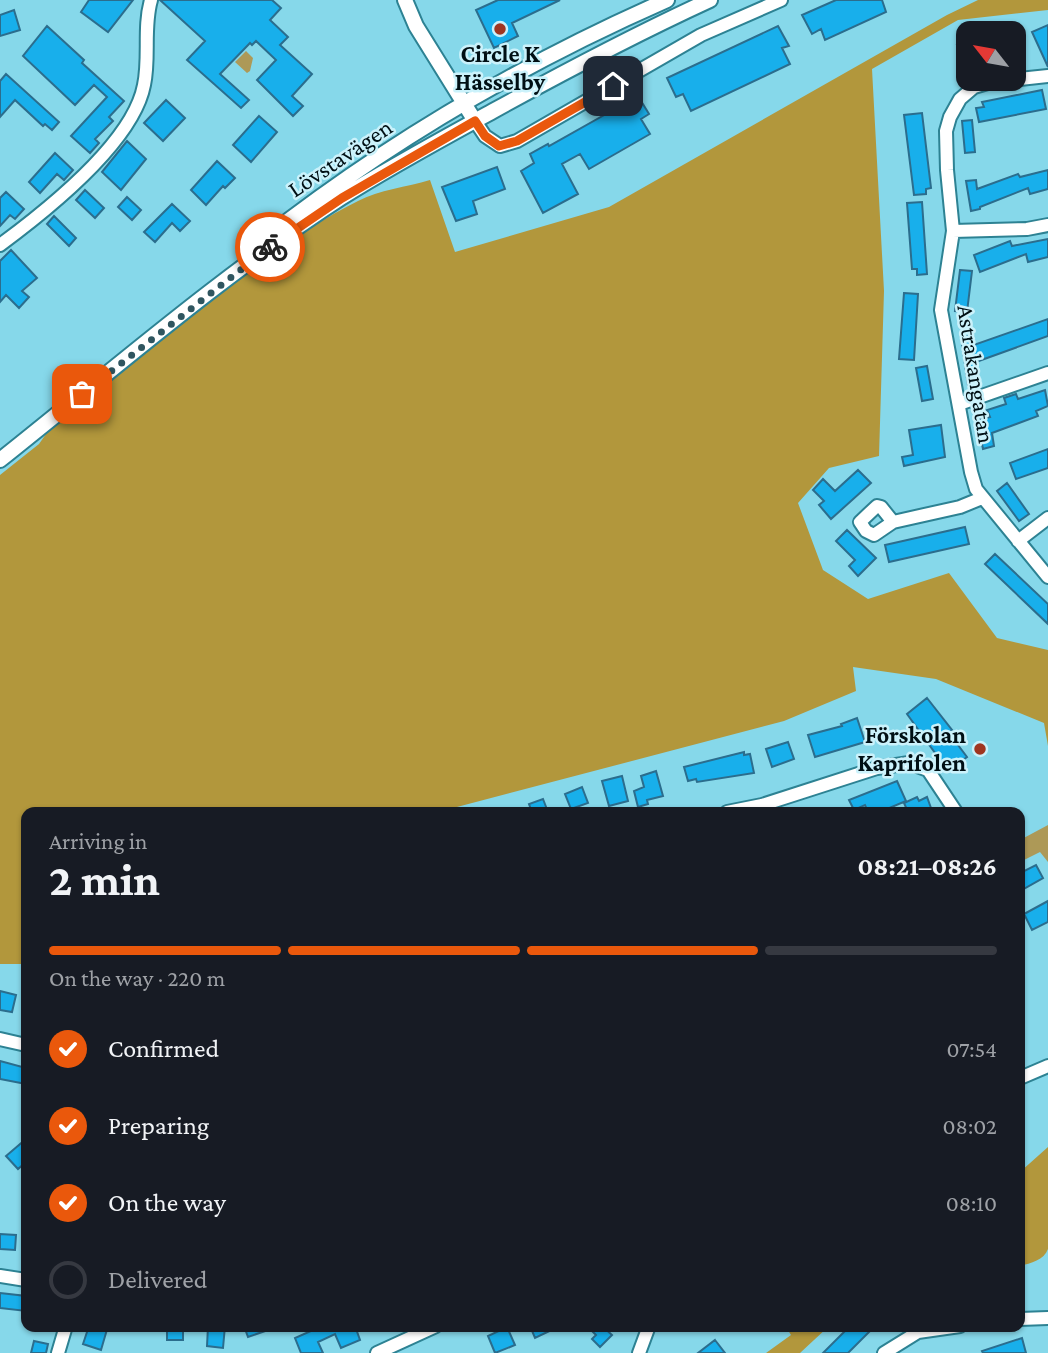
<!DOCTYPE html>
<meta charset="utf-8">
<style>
:root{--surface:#171b24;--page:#20242c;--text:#f1f3f6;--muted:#9ea1a6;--line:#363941;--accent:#ea580c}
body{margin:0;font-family:"Crimson Pro",serif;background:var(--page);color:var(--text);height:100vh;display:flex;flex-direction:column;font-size:26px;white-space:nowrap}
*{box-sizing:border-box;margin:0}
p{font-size:23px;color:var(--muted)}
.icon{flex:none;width:38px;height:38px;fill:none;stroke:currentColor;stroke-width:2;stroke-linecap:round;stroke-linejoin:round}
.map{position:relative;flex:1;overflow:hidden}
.drawer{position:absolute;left:21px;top:807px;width:1004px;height:525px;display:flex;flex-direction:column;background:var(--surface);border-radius:14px;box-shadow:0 2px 5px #0004}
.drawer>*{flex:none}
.needle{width:46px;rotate:301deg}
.tools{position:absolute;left:956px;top:21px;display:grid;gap:14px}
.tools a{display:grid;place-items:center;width:70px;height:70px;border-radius:14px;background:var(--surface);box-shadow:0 2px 5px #0004;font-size:35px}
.pin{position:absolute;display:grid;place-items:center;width:60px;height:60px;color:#fff;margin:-30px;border-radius:14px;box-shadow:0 4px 10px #0006}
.courier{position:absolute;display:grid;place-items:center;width:70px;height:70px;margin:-35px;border:5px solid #ea580c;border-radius:50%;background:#fff;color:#222;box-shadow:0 2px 9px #0007}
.summary em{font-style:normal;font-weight:700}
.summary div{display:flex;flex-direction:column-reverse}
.summary{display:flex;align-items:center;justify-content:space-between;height:119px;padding:0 28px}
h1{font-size:46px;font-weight:700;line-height:52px}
.bar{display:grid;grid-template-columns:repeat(4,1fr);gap:10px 7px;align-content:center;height:84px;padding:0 28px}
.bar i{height:9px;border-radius:5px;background:var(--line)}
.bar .on{background:var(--accent)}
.bar p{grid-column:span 4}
ol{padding:0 28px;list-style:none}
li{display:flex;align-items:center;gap:21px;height:77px}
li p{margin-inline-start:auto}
li .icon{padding:7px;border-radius:50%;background:var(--accent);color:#fff;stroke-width:4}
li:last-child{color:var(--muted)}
li i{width:38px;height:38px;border:4px solid var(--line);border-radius:50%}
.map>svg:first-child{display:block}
</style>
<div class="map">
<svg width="1048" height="1353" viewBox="0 0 1048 1353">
<rect width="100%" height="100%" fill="#86d8ea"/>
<!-- green -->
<path fill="#ad9957" d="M 246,51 L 253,58 L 250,71 L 247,73 L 235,62 Z
M 1048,825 L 1048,862 L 1040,852 L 1020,862 L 1020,840 Z"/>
<!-- forest -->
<path fill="#b2973c" d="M 978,0 L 1048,0 L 1048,10 L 958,20 L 872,69 L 884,291 L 879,456 L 829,468 L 798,503 L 823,570 L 868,599 L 949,573 L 997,638 L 1048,650 L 1048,746 L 1044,723 L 936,679 L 853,667 L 856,691 L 784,721 L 438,812 L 26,812 L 26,964 L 0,964 L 0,475 L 39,444 L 53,424 C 147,347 250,256 358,201 C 379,190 407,187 430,180 L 455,252 L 609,207 L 947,15 Z
M 1048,1147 L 1048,1249 C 1044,1260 1031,1263 1020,1266 L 1020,1172 Z
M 786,1327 L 828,1327 L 800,1353 L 766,1353 L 791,1335 Z"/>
<!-- building -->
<path fill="#18afeb" stroke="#2b6d8d" stroke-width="2" d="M 89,0 L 133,0 L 108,32 L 81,12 Z
M 160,0 L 272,0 L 281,8 L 270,20 L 288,37 L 280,45 L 312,74 L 292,96 L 303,106 L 293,116 L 257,80 L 276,60 L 256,41 L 252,45 L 250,43 L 220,74 L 249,100 L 241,108 L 187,60 L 205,41 Z
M 498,0 L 560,0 L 512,23 L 518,36 L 494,48 L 476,10 Z
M 836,0 L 882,0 L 886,12 L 825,40 L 821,29 L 812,34 L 802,15 Z
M 14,10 L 20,30 L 0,36 L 0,15 Z
M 1048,25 L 1048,67 L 1032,32 Z
M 47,26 L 84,60 L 82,63 L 124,101 L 109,117 L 113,121 L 95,139 L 99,143 L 90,153 L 71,136 L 107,97 L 94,85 L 75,105 L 23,56 Z
M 778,26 L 789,46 L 782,48 L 790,64 L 691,111 L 683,94 L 676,97 L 667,78 Z
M 968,40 L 968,70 L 957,45 Z
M 6,74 L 59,122 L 52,130 L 45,124 L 43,126 L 15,100 L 0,117 L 0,81 Z
M 1042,90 L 1046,109 L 979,122 L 976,108 L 984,107 L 982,102 Z
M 638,96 L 649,114 L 641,119 L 650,134 L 589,169 L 580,154 L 562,164 L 578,194 L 543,213 L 521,171 L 534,163 L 530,154 L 548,144 L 549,146 Z
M 166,100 L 185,118 L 163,141 L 144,123 Z
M 922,113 L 931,188 L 926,189 L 926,194 L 914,195 L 904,115 Z
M 259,116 L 277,132 L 251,162 L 233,145 Z
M 972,120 L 975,152 L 965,153 L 962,121 Z
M 127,141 L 146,159 L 121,190 L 102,172 Z
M 55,153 L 73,170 L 64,180 L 57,174 L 40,193 L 29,182 Z
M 217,161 L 235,178 L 225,188 L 223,186 L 206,205 L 191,190 Z
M 497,167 L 505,189 L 473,201 L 477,214 L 456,221 L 442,187 Z
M 1048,170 L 1048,189 L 1030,194 L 1028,188 L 980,207 L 980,209 L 971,211 L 966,181 L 976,180 L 977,189 L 1018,174 L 1020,177 Z
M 85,190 L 104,208 L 95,218 L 76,200 Z
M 6,192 L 24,209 L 15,219 L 10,215 L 0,226 L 0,198 Z
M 127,197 L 141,210 L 132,220 L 118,207 Z
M 922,202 L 927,274 L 917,275 L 917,269 L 912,269 L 907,203 Z
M 172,204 L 190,221 L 180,231 L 172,223 L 155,242 L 144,232 Z
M 54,216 L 76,238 L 69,246 L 47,224 Z
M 1048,239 L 1048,257 L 1028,262 L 1026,254 L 980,272 L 974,255 L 1010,241 L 1012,246 Z
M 11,250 L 37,278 L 22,291 L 29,297 L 19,308 L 6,295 L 0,302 L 0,261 Z
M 960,270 L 972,271 L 967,312 L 955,311 Z
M 904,293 L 918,294 L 914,360 L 899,359 Z
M 1048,319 L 1048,336 L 976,362 L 979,384 L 968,385 L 961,337 L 973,336 L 974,345 Z
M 927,366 L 933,399 L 922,401 L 916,368 Z
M 1045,390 L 1048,406 L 1036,411 L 1038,416 L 992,433 L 994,446 L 983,449 L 977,420 L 990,417 L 987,410 L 1006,404 L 1004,398 L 1016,394 L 1018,399 Z
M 941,425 L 945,457 L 904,466 L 902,457 L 913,455 L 909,430 Z
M 1048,449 L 1048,468 L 1016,479 L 1010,463 Z
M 858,470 L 871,483 L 831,519 L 819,505 L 824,501 L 813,490 L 823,479 L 835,491 Z
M 1007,483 L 1029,514 L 1019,521 L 997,491 Z
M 965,527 L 969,544 L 889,562 L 885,545 Z
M 847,530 L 876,558 L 858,576 L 849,566 L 855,560 L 836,541 Z
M 995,554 L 1048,604 L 1048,624 L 985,564 Z
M 927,698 L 952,730 L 949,733 L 967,757 L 948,771 L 907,714 Z
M 857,718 L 865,742 L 815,757 L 808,735 L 842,726 L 841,724 Z
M 788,742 L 794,759 L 772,767 L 766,749 Z
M 744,752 L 744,755 L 750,754 L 754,773 L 697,782 L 696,779 L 688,781 L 684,767 Z
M 656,771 L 663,796 L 647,800 L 648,804 L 638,807 L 634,791 L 644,787 L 641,776 Z
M 622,776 L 628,801 L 609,806 L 602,781 Z
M 897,781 L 906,801 L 880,812 L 868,812 L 865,805 L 854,810 L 849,800 Z
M 582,787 L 588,803 L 571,809 L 565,794 Z
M 917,797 L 919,801 L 927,797 L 931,808 L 924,812 L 908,812 L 904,803 Z
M 543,799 L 548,812 L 532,812 L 529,804 Z
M 1036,865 L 1043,878 L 1020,891 L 1020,873 Z
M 1048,901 L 1048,922 L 1032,930 L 1024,914 Z
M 0,991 L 16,995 L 12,1012 L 0,1010 Z
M 0,1061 L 26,1068 L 26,1084 L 0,1079 Z
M 26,1139 L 26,1162 L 18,1169 L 6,1156 Z
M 0,1234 L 16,1235 L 15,1250 L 0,1249 Z
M 0,1293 L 26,1296 L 26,1311 L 0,1308 Z
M 89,1326 L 108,1326 L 101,1350 L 83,1344 Z
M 167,1326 L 183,1326 L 183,1340 L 167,1340 Z
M 208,1326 L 225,1326 L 223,1348 L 207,1346 Z
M 244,1326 L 274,1326 L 274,1328 L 248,1337 Z
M 322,1326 L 355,1326 L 360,1340 L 341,1348 L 335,1334 L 318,1342 L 323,1353 L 301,1353 L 295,1338 Z
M 530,1326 L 560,1326 L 535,1338 Z
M 587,1326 L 602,1326 L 612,1335 L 600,1347 L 592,1339 L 596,1335 Z
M 850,1326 L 875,1326 L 848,1353 L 823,1353 Z
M 507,1327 L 515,1345 L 495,1353 L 488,1336 Z
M 1022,1338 L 1026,1353 L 983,1353 L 982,1351 Z
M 715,1340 L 725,1353 L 698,1353 Z
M 34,1341 L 48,1344 L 46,1353 L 31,1353 Z"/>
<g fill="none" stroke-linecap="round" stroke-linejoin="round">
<defs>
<path id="minor" d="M 1048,76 L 991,82 L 974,87 L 960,99 L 950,117 L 946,131 L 947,170 L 953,231 L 941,310 L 971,472 L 976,489 L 1048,577
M 475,121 L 485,136 L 500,146 L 517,141 L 701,35 L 781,0
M 953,231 L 1027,229 L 1048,225
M 0,245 C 46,211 133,143 144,85 C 150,57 143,28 151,0
M 959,404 L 1048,373
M 893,522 L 881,507 L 877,506 L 860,522 L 866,531 L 874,535 L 893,522 L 960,507 L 982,498
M 1018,541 L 1048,518
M 727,812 L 762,805 L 877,768 L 909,763 L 928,770 L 956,812
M 0,1039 L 26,1045
M 1020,1078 L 1048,1066
M 0,1276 L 26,1280
M 1020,1319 L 1048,1318
M 58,1353 L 66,1326
M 377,1353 L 436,1326
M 639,1353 L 649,1326
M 884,1353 L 918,1332 L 960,1326"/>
<path id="tertiary" d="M 405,0 L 416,26 L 475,121
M 254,247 C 379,148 521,64 667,0
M 0,460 C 112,371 221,276 341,198 C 390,167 442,139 493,111 C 564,72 636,34 710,0"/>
</defs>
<!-- minor casing -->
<use href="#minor" stroke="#2d8293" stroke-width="16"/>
<!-- tertiary casing -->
<use href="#tertiary" stroke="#2d8293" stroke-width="18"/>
<!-- minor -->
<use href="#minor" stroke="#fff" stroke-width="12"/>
<!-- tertiary -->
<use href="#tertiary" stroke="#fff" stroke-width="14"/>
</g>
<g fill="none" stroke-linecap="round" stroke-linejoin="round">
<!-- done -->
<path stroke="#2f555f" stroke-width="7" stroke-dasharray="0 12.6" d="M 82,394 L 270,247"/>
<!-- route -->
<path stroke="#ea580c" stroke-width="9" d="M 270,247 L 342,198 L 475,121 L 485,136 L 499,146 L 517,141 L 613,86"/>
</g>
<!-- markers -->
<g fill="#9f3621" stroke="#cbf2fb" stroke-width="2.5">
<circle cx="500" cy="29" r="7"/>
<circle cx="980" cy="749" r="7"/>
</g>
<g text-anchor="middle" stroke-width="5" stroke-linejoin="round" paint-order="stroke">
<!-- poi labels -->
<g font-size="24" font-weight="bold" fill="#000f14" stroke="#cbf2fb">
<text x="500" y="62">Circle K<tspan x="500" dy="28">Hässelby</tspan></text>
<text x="966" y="743" text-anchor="end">Förskolan<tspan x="966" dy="28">Kaprifolen</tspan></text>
</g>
<!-- street labels -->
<g font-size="24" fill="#000f14" stroke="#cbf2fb">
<text transform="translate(340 158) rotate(-34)" y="8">Lövstavägen</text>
<text transform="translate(976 374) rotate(81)" y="8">Astrakangatan</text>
</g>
</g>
</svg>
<div class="tools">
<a><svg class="needle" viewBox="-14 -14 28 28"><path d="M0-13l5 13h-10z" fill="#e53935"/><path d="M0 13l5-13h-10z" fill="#9ea1a6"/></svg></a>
</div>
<div class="pin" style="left:82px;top:394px;background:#ea580c"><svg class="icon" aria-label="bag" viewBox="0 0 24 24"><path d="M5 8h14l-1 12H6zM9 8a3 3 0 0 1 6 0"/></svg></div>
<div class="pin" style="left:613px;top:86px;background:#1f2937"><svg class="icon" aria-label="home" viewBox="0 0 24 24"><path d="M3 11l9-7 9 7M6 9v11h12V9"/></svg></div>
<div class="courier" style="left:270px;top:247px"><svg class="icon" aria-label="bike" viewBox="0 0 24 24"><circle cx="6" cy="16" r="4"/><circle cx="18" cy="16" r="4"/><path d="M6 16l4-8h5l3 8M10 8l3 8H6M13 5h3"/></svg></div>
<section class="drawer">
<div class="summary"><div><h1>2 min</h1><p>Arriving in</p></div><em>08:21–08:26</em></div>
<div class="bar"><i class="on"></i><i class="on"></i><i class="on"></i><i></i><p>On the way · 220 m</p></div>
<ol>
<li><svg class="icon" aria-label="check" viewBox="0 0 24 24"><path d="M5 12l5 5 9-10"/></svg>Confirmed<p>07:54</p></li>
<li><svg class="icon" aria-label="check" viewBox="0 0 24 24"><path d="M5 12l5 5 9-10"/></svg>Preparing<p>08:02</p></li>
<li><svg class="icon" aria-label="check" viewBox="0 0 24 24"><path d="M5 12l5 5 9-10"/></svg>On the way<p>08:10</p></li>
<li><i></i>Delivered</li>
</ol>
</section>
</div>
